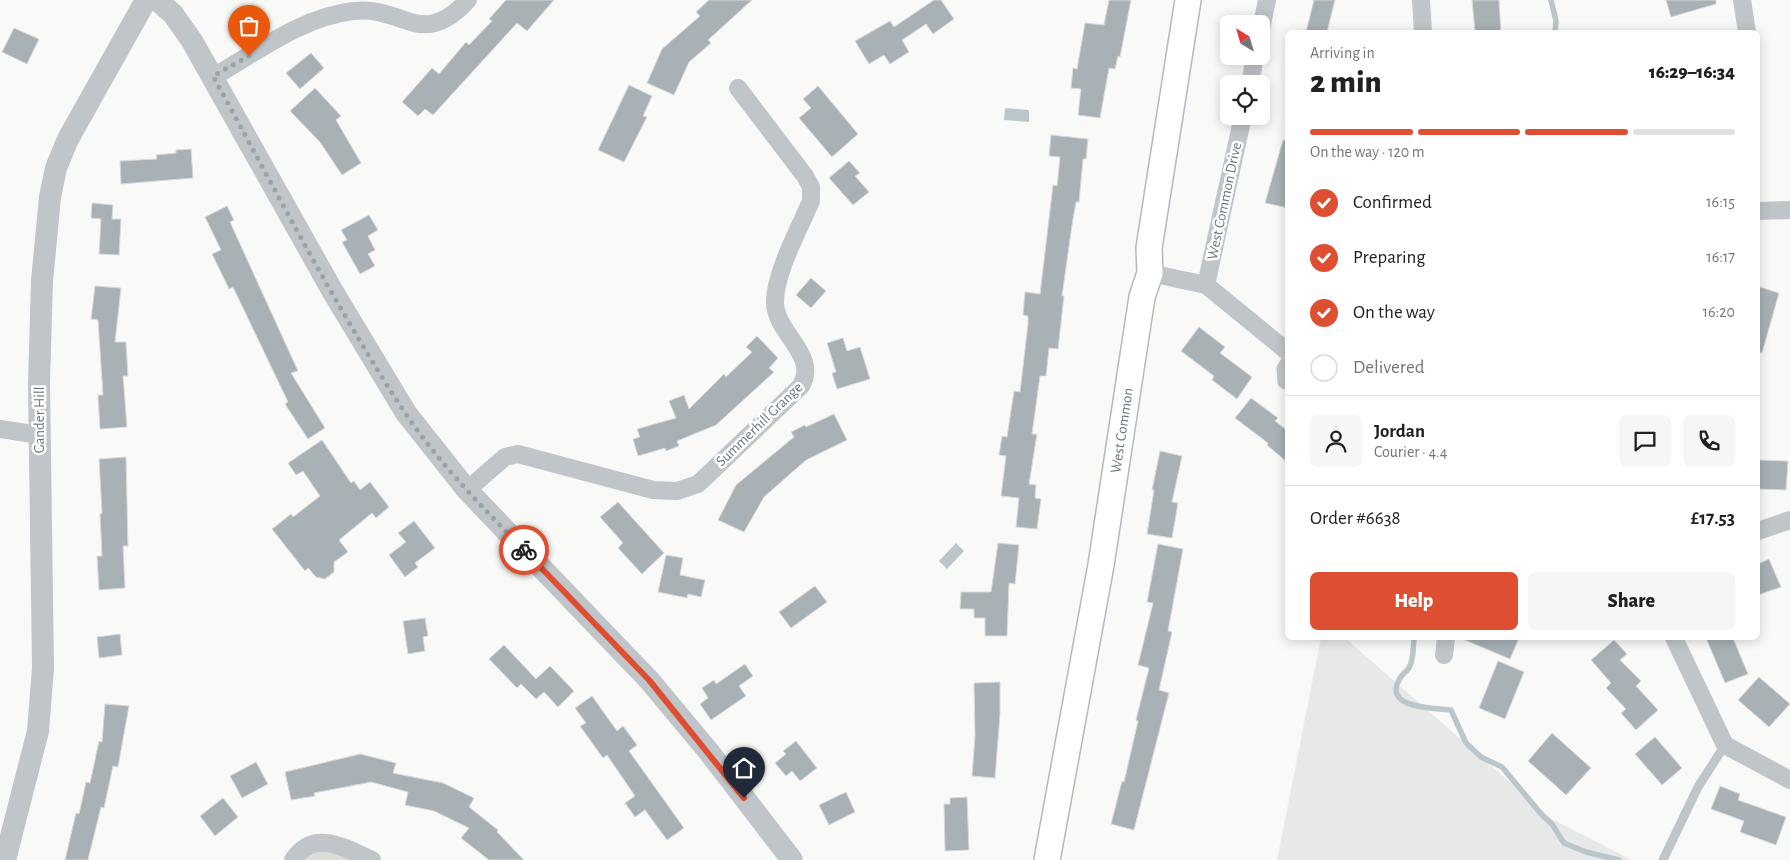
<!DOCTYPE html>
<meta charset="utf-8">
<style>
:root{--surface:#fff;--page:#f6f6f6;--text:#202124;--muted:#757577;--line:#e0e0e0;--accent:#de4f32}
body{margin:0;font-family:"Alegreya Sans",sans-serif;background:var(--page);color:var(--text);height:100vh;display:flex;flex-direction:column;font-size:19px;white-space:nowrap}
*{box-sizing:border-box;margin:0}
p{font-size:16px;color:var(--muted)}
.icon{flex:none;width:28px;height:28px;fill:none;stroke:currentColor;stroke-width:2;stroke-linecap:round;stroke-linejoin:round}
.map{position:relative;flex:1;overflow:hidden}
.side{position:absolute;left:1285px;top:30px;width:475px;height:610px;display:flex;flex-direction:column;background:var(--surface);border-radius:8px;box-shadow:0 2px 12px #0003}
.side>*{flex:none}
.needle{width:32px;rotate:323deg}
.buttons{position:absolute;left:1220px;top:15px;display:grid;gap:10px}
.buttons a{display:grid;place-items:center;width:50px;height:50px;border-radius:8px;background:var(--surface);box-shadow:0 2px 12px #0003;font-size:25px}
.pin{position:absolute;display:grid;place-items:center;width:42px;height:42px;color:#fff;margin:-51px -21px;border-radius:50% 50% 50% 0;rotate:-45deg;box-shadow:0 0 5px #0007}
.pin .icon{rotate:45deg}
.courier{position:absolute;display:grid;place-items:center;width:50px;height:50px;margin:-25px;border:4px solid #de4f32;border-radius:50%;background:#fff;color:#222;box-shadow:0 1px 6px #0007}
.summary em{font-style:normal;font-weight:800}
.summary div{display:flex;flex-direction:column-reverse}
.summary{display:flex;align-items:center;justify-content:space-between;height:85px;padding:0 25px}
h1{font-size:32px;font-weight:800;line-height:38px}
.bar{display:grid;grid-template-columns:repeat(4,1fr);gap:8px 5px;align-content:center;height:60px;padding:0 25px}
.bar i{height:6px;border-radius:4px;background:var(--line)}
.bar .on{background:var(--accent)}
.bar p{grid-column:span 4}
.line{display:flex;align-items:center;gap:12px;padding:0 25px;border-top:1px solid var(--line)}
.line div{flex:1}
.round{display:grid;place-items:center;flex:none;width:52px;height:52px;border-radius:8px;background:var(--page)}
ol{padding:0 25px;list-style:none}
li{display:flex;align-items:center;gap:15px;height:55px}
li p{margin-inline-start:auto}
li .icon{padding:5px;border-radius:50%;background:var(--accent);color:#fff;stroke-width:4}
li:last-child{color:var(--muted)}
li i{width:28px;height:28px;border:2px solid var(--line);border-radius:50%}
.cta{display:flex;gap:10px;margin-top:auto;padding:10px 25px}
.cta a{flex:1;height:58px;border-radius:8px;background:var(--accent);color:#fff;font-size:20px;font-weight:800;line-height:58px;text-align:center}
.cta a+a{background:var(--page);color:var(--text)}
.map>svg:first-child{display:block}
</style>
<div class="map">
<svg width="1790" height="860" viewBox="0 0 1790 860">
<rect width="100%" height="100%" fill="#f9f9f7"/>
<!-- built -->
<path fill="#e7e9e8" d="M 1321,638 L 1345,638 L 1552,819 L 1632,860 L 1277,860 Z"/>
<!-- green -->
<path fill="#d9ded6" d="M 330,849 L 355,860 L 301,860 L 310,852 Z"/>
<!-- water -->
<path fill="#bac6ca" d="M 1005,108 L 1029,110 L 1029,122 L 1004,120 Z
M 956,543 L 964,551 L 947,569 L 939,561 Z"/>
<g fill="none" stroke-linecap="round" stroke-linejoin="round">
<!-- stream -->
<path stroke="#bac6ca" stroke-width="5.5" d="M 1551,0 L 1556,21 L 1555,32
M 1414,638 C 1413,648 1414,659 1409,668 C 1406,672 1401,675 1399,680 C 1383,709 1436,708 1451,710 L 1466,743 L 1481,757 L 1502,767 L 1542,815 L 1552,824 L 1564,843 L 1586,852 L 1619,860"/>
</g>
<!-- building -->
<path fill="#a7b1b6" stroke="#dbdbd9" d="M 506,0 L 554,0 L 527,31 L 517,23 L 433,115 L 425,109 L 418,116 L 402,102 L 432,68 L 439,74 L 466,42 L 469,45 L 492,21 L 489,19 Z
M 709,0 L 752,0 L 708,40 L 711,43 L 689,62 L 674,95 L 647,83 L 662,49 L 700,16 L 696,12 Z
M 934,0 L 941,0 L 954,19 L 933,34 L 926,24 L 902,40 L 909,52 L 890,64 L 884,55 L 869,64 L 855,41 L 890,21 L 894,27 Z
M 1109,0 L 1131,0 L 1120,57 L 1118,56 L 1115,69 L 1109,68 L 1100,118 L 1078,115 L 1081,89 L 1071,88 L 1073,68 L 1077,69 L 1085,23 L 1104,25 Z
M 1314,0 L 1335,0 L 1327,32 L 1306,32 Z
M 1472,0 L 1499,0 L 1501,32 L 1475,32 Z
M 1666,0 L 1716,0 L 1716,4 L 1671,17 Z
M 14,28 L 39,39 L 27,64 L 2,52 Z
M 311,53 L 324,68 L 300,89 L 286,73 Z
M 629,85 L 652,96 L 643,116 L 647,117 L 624,162 L 598,150 Z
M 818,86 L 858,134 L 832,157 L 799,118 L 811,108 L 803,99 Z
M 315,88 L 341,116 L 336,120 L 361,163 L 342,175 L 320,142 L 290,111 Z
M 1051,135 L 1088,139 L 1086,159 L 1083,159 L 1079,202 L 1076,202 L 1072,225 L 1062,296 L 1064,296 L 1058,349 L 1049,348 L 1046,376 L 1040,376 L 1032,434 L 1037,434 L 1029,484 L 1036,485 L 1035,498 L 1041,499 L 1037,529 L 1016,527 L 1019,498 L 1001,496 L 1006,456 L 999,455 L 1002,436 L 1007,437 L 1014,391 L 1020,392 L 1028,324 L 1028,316 L 1023,315 L 1025,292 L 1040,294 L 1053,185 L 1057,186 L 1060,157 L 1049,156 Z
M 1283,140 L 1288,140 L 1288,208 L 1265,203 Z
M 191,149 L 193,178 L 121,184 L 120,161 L 157,159 L 156,155 L 176,153 L 176,150 Z
M 849,161 L 860,173 L 855,176 L 869,192 L 853,205 L 829,178 Z
M 92,203 L 113,205 L 112,219 L 121,219 L 119,255 L 99,254 L 101,219 L 91,218 Z
M 227,206 L 234,220 L 230,222 L 298,371 L 291,373 L 325,428 L 308,439 L 285,404 L 288,402 L 233,287 L 229,289 L 212,254 L 221,250 L 205,217 Z
M 369,215 L 378,230 L 368,236 L 375,250 L 368,254 L 375,266 L 360,274 L 342,242 L 347,240 L 341,230 Z
M 811,278 L 826,291 L 811,308 L 796,295 Z
M 95,286 L 121,288 L 115,342 L 126,342 L 128,376 L 123,376 L 127,427 L 100,429 L 98,395 L 103,395 L 98,320 L 91,319 Z
M 1760,287 L 1779,293 L 1762,353 L 1758,352 L 1758,296 Z
M 1199,327 L 1225,347 L 1220,353 L 1252,377 L 1237,399 L 1212,380 L 1214,376 L 1181,351 Z
M 757,336 L 778,358 L 769,368 L 774,372 L 716,425 L 677,441 L 679,446 L 666,451 L 665,448 L 638,456 L 633,439 L 640,437 L 637,429 L 676,418 L 669,401 L 684,395 L 689,409 L 724,374 L 726,377 L 752,352 L 746,347 Z
M 843,338 L 847,351 L 860,347 L 870,379 L 837,389 L 832,373 L 836,372 L 827,343 Z
M 1251,398 L 1278,418 L 1275,421 L 1288,431 L 1288,463 L 1267,445 L 1268,443 L 1235,418 Z
M 834,414 L 847,440 L 806,460 L 764,497 L 744,532 L 718,520 L 736,485 L 794,437 L 791,432 L 805,425 L 806,427 Z
M 322,440 L 351,483 L 354,481 L 360,490 L 370,482 L 389,507 L 376,518 L 372,513 L 339,540 L 348,552 L 334,562 L 334,572 L 325,579 L 316,577 L 308,568 L 305,571 L 272,529 L 291,514 L 293,517 L 320,496 L 303,471 L 296,475 L 288,463 Z
M 1160,451 L 1182,456 L 1172,502 L 1178,503 L 1172,538 L 1147,534 L 1154,490 L 1152,490 Z
M 126,457 L 128,546 L 123,546 L 125,588 L 99,590 L 97,556 L 102,556 L 100,514 L 102,513 L 99,459 Z
M 1758,460 L 1788,461 L 1786,490 L 1758,489 Z
M 618,502 L 664,553 L 642,574 L 618,548 L 623,543 L 600,517 Z
M 414,521 L 435,548 L 415,563 L 418,567 L 405,577 L 389,555 L 406,542 L 398,533 Z
M 998,543 L 1019,545 L 1015,584 L 1009,583 L 1007,636 L 985,636 L 985,618 L 974,618 L 974,609 L 960,609 L 961,592 L 991,592 Z
M 1158,544 L 1183,549 L 1168,631 L 1172,632 L 1159,690 L 1169,693 L 1134,830 L 1111,824 L 1122,781 L 1124,782 L 1138,721 L 1136,720 L 1149,668 L 1138,665 L 1153,603 L 1147,602 Z
M 666,555 L 683,558 L 680,575 L 705,580 L 701,597 L 688,594 L 687,598 L 658,592 Z
M 1769,559 L 1781,587 L 1758,595 L 1758,564 Z
M 815,586 L 827,602 L 791,628 L 779,612 Z
M 425,618 L 428,636 L 423,637 L 425,651 L 408,654 L 403,621 Z
M 120,634 L 122,655 L 99,658 L 97,637 Z
M 1460,638 L 1519,638 L 1510,659 Z
M 1706,638 L 1733,638 L 1748,674 L 1725,683 Z
M 1614,640 L 1627,654 L 1620,660 L 1641,681 L 1636,686 L 1658,710 L 1636,730 L 1621,713 L 1626,709 L 1606,688 L 1611,683 L 1591,660 Z
M 504,645 L 536,679 L 550,666 L 574,691 L 558,707 L 544,692 L 536,699 L 521,684 L 517,688 L 489,659 Z
M 1498,661 L 1524,672 L 1505,719 L 1479,708 Z
M 745,664 L 753,676 L 739,686 L 746,696 L 711,720 L 700,704 L 708,698 L 702,688 L 714,680 L 716,684 Z
M 1759,677 L 1790,704 L 1769,727 L 1738,700 Z
M 1000,682 L 1000,715 L 995,778 L 972,776 L 975,736 L 974,683 Z
M 592,696 L 617,731 L 623,726 L 637,745 L 629,751 L 684,828 L 667,840 L 645,810 L 635,817 L 625,803 L 635,796 L 607,755 L 603,758 L 580,726 L 586,723 L 575,708 Z
M 105,704 L 129,706 L 118,767 L 113,766 L 104,808 L 101,807 L 88,860 L 65,860 L 76,813 L 79,814 L 86,782 L 90,783 L 99,741 L 102,742 Z
M 1552,733 L 1591,768 L 1566,795 L 1528,761 Z
M 1655,737 L 1682,768 L 1662,785 L 1635,754 Z
M 796,741 L 817,768 L 800,781 L 792,771 L 786,776 L 775,763 L 786,754 L 783,751 Z
M 360,754 L 396,763 L 393,773 L 443,783 L 474,798 L 469,807 L 498,830 L 497,832 L 524,860 L 489,860 L 461,838 L 469,828 L 434,811 L 405,805 L 408,792 L 371,782 L 314,793 L 315,796 L 291,800 L 285,772 Z
M 256,762 L 268,784 L 242,798 L 230,776 Z
M 1720,786 L 1740,794 L 1738,800 L 1786,817 L 1776,845 L 1740,832 L 1744,821 L 1711,809 Z
M 846,792 L 855,812 L 829,825 L 819,805 Z
M 967,797 L 969,850 L 945,851 L 944,804 L 950,804 L 950,798 Z
M 223,798 L 238,817 L 215,836 L 200,816 Z"/>
<g fill="none" stroke-linecap="round" stroke-linejoin="round">
<defs>
<g id="secondary">
<path id="s1" d="M 1047,860 L 1101,565 L 1142,297 L 1150,273 L 1149,248 L 1188,0"/>
</g>
</defs>
<!-- secondary casing -->
<use href="#secondary" stroke="#b3b9bd" stroke-width="28"/>
<!-- service -->
<path stroke="#c0c5c9" stroke-width="9" d="M 1288,356 L 1281,368 L 1282,383 L 1288,387
M 1663,860 L 1698,787 L 1725,745"/>
<!-- minor -->
<path stroke="#c0c5c9" stroke-width="18" d="M 1421,0 L 1423,32
M 1742,0 L 1747,32
M 1261,29 L 1267,0
M 213,77 C 257,52 302,17 353,11 C 404,5 421,51 468,0
M 1250,84 L 1255,56
M 1758,211 L 1790,210
M 1150,273 L 1206,285 L 1288,352
M 1206,285 L 1243,116
M 0,429 L 39,435
M 467,490 L 505,457 L 518,454 L 653,490 L 677,491 L 698,484 L 801,386 C 819,355 776,334 775,303 C 774,275 800,227 811,201 L 811,187 L 805,176 L 738,88
M 1758,531 L 1790,520
M 1674,638 L 1725,745 L 1790,780
M 1444,655 L 1446,638
M 293,860 C 314,828 345,848 372,860"/>
<!-- tertiary -->
<path stroke="#c0c5c9" stroke-width="22" d="M 157,0 L 173,14 L 192,41 L 333,292 L 406,413 L 467,490 L 649,680 L 709,752 L 792,860
M 5,860 L 38,731 L 43,668 L 39,383 L 42,281 L 50,197 L 56,168 L 68,139 L 146,0"/>
<!-- secondary -->
<use href="#secondary" stroke="#fff" stroke-width="25"/>
</g>
<g fill="none" stroke-linecap="round" stroke-linejoin="round">
<!-- done -->
<path stroke="#99a4aa" stroke-width="5" stroke-dasharray="0 9" d="M 249,56 L 213,76 C 275,189 334,305 405,413 C 439,463 482,507 524,550"/>
<!-- route -->
<path stroke="#de4f32" stroke-width="6" d="M 524,550 L 649,680 L 744,798"/>
</g>
<g text-anchor="middle" stroke-width="5" stroke-linejoin="round" paint-order="stroke">
<!-- street labels -->
<g font-size="15" fill="#657781" stroke="#fff">
<text transform="translate(1224 201) rotate(-78)" y="5">West Common Drive</text>
<text transform="translate(39 420) rotate(-90)" y="5">Gander Hill</text>
<text transform="translate(759 424) rotate(-44)" y="5">Summerhill Grange</text>
<text dy="5" stroke="none"><textPath href="#s1" startOffset="436">West Common</textPath></text>
</g>
</g>
</svg>
<div class="buttons">
<a><svg class="needle" viewBox="-14 -14 28 28"><path d="M0-13l5 13h-10z" fill="#e53935"/><path d="M0 13l5-13h-10z" fill="#757577"/></svg></a>
<a><svg class="icon" aria-label="locate" viewBox="0 0 24 24"><circle cx="12" cy="12" r="6"/><path d="M12 2v4M12 18v4M2 12h4M18 12h4"/></svg></a>
</div>
<div class="pin" style="left:249px;top:56px;background:#ea580c"><svg class="icon" aria-label="bag" viewBox="0 0 24 24"><path d="M5 8h14l-1 12H6zM9 8a3 3 0 0 1 6 0"/></svg></div>
<div class="pin" style="left:744px;top:798px;background:#1f2937"><svg class="icon" aria-label="home" viewBox="0 0 24 24"><path d="M3 11l9-7 9 7M6 9v11h12V9"/></svg></div>
<div class="courier" style="left:524px;top:550px"><svg class="icon" aria-label="bike" viewBox="0 0 24 24"><circle cx="6" cy="16" r="4"/><circle cx="18" cy="16" r="4"/><path d="M6 16l4-8h5l3 8M10 8l3 8H6M13 5h3"/></svg></div>
<section class="side">
<div class="summary"><div><h1>2 min</h1><p>Arriving in</p></div><em>16:29–16:34</em></div>
<div class="bar"><i class="on"></i><i class="on"></i><i class="on"></i><i></i><p>On the way · 120 m</p></div>
<ol>
<li><svg class="icon" aria-label="check" viewBox="0 0 24 24"><path d="M5 12l5 5 9-10"/></svg>Confirmed<p>16:15</p></li>
<li><svg class="icon" aria-label="check" viewBox="0 0 24 24"><path d="M5 12l5 5 9-10"/></svg>Preparing<p>16:17</p></li>
<li><svg class="icon" aria-label="check" viewBox="0 0 24 24"><path d="M5 12l5 5 9-10"/></svg>On the way<p>16:20</p></li>
<li><i></i>Delivered</li>
</ol>
<div class="line" style="height:90px"><a class="round"><svg class="icon" aria-label="person" viewBox="0 0 24 24"><circle cx="12" cy="8" r="4"/><path d="M4 21q1-7 8-7t8 7"/></svg></a><div><b>Jordan</b><p>Courier · 4.4</p></div><a class="round"><svg class="icon" aria-label="chat" viewBox="0 0 24 24"><path d="M4 5h16v11H9l-5 4z"/></svg></a><a class="round"><svg class="icon" aria-label="phone" viewBox="0 0 24 24"><path d="M5 4h4l2 5-3 2q2 4 5 5l2-3 5 2v4C11 20 4 13 5 4z"/></svg></a></div>
<div class="line" style="height:65px"><div>Order #6638</div><b>£17.53</b></div>
<div class="cta"><a>Help</a><a>Share</a></div>
</section>
</div>
